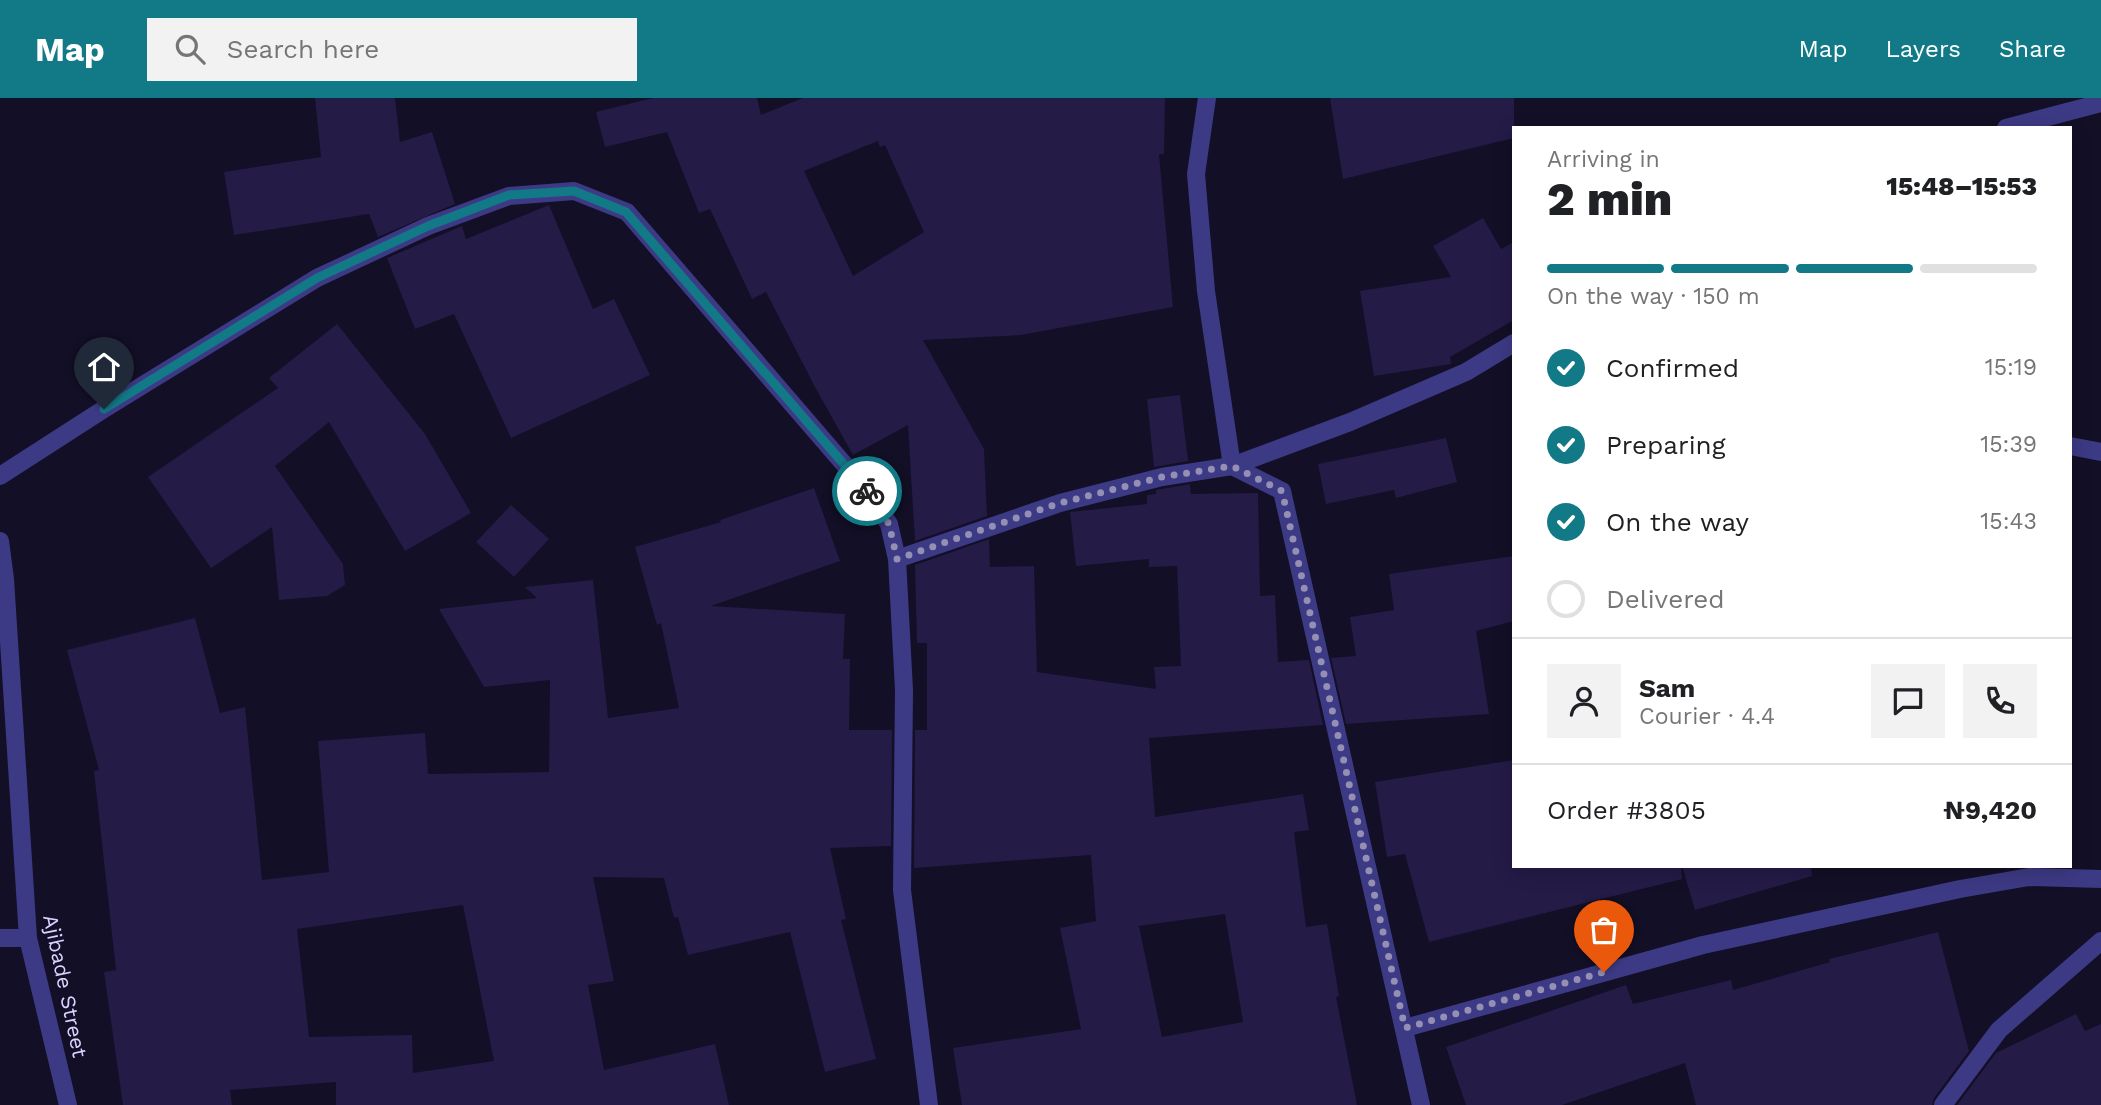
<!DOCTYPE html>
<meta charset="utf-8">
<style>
:root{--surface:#fff;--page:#f2f2f2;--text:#202124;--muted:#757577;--line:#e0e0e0;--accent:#127987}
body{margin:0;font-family:"Work Sans",sans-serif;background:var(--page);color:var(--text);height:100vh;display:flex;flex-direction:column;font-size:26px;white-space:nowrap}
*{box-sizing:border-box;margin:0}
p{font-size:23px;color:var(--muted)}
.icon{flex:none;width:38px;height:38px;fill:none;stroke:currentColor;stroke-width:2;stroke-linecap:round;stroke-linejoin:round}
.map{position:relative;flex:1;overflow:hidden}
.side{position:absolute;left:1512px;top:28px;width:560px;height:742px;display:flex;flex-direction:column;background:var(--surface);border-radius:0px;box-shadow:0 4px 18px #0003}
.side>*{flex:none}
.pin{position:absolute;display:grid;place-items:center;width:60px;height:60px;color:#fff;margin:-72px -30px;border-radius:50% 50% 50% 0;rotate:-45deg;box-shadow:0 0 7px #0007}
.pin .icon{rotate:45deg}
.courier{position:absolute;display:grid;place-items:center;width:70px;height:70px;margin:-35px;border:5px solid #127987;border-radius:50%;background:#fff;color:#222;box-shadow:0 2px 9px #0007}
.head em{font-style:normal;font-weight:800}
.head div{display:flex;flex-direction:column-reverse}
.head{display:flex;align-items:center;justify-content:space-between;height:119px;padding:0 35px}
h1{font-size:46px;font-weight:800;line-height:52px}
.bar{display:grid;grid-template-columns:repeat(4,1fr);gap:10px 7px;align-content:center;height:84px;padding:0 35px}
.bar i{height:9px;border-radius:5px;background:var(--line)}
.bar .on{background:var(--accent)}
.bar p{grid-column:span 4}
.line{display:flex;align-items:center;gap:18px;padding:0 35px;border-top:2px solid var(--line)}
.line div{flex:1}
.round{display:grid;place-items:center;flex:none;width:74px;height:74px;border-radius:0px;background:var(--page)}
ol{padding:0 35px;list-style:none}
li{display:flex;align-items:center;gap:21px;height:77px}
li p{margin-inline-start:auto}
li .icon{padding:7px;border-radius:50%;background:var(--accent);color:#fff;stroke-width:4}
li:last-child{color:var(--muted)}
li i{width:38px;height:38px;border:4px solid var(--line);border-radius:50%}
header{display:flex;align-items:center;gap:42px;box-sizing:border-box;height:98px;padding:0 35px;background:var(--accent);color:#fff}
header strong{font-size:33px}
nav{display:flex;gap:38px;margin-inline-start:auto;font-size:24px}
.search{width:490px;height:63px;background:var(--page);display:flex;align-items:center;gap:18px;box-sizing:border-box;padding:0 24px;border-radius:0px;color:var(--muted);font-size:26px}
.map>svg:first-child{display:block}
</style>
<header>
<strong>Map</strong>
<div class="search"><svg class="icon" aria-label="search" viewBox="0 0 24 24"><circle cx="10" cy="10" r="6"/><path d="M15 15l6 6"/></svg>Search here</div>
<nav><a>Map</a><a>Layers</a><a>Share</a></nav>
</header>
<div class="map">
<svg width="2101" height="1007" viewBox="0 0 2101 1007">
<rect width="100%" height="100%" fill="#130f26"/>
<!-- building -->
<path fill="#241b47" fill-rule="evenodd" d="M 315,0 L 395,0 L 400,44 L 432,34 L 455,106 L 378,139 L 369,116 L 234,137 L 224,74 L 321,59 Z
M 653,0 L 757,0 L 761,17 L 803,0 L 1165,0 L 1164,56 L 1159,56 L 1173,209 L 1021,237 L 923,242 L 984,351 L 987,418 L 915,443 L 908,327 L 853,357 L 815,289 L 766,194 L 752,201 L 710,111 L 699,115 L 667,34 L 605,49 L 596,14 ZM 878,43 L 880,49 L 885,47 L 924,134 L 853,178 L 804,73 Z
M 1330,0 L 1514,0 L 1514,40 L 1343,81 Z
M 549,107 L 593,211 L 614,201 L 650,277 L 511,340 L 454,216 L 415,231 L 387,160 L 462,128 L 466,141 Z
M 1483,120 L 1501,151 L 1514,144 L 1514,222 L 1450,259 L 1451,266 L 1374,278 L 1360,193 L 1451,179 L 1433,148 Z
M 337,226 L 425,336 L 471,415 L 405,453 L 329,324 L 275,368 L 343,466 L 345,487 L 327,498 L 279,502 L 272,429 L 211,470 L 148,379 L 278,290 L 269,280 Z
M 1180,297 L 1188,363 L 1154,369 L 1147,301 Z
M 1446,340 L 1457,384 L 1396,400 L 1394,392 L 1326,406 L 1318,366 Z
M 1190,386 L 1191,396 L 1258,395 L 1260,498 L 1275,497 L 1278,564 L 1309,562 L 1323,627 L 1149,640 L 1155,719 L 1303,696 L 1309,732 L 1294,734 L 1306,829 L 1327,826 L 1339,898 L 1336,899 L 1357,1007 L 962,1007 L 953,950 L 1081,931 L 1060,830 L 1096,823 L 1091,757 L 914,770 L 915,632 L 927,632 L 927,545 L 917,545 L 915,467 L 989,441 L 990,469 L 1034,468 L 1037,574 L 1156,591 L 1154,569 L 1181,568 L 1177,468 L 1149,469 L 1149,461 L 1076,468 L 1070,414 L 1147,406 L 1147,397 L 1156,396 L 1156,392 ZM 1225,816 L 1243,924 L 1162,939 L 1139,828 Z
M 814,390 L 840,463 L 711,508 L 845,516 L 843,561 L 850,561 L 849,632 L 892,632 L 891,748 L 830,750 L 846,821 L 841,822 L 876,961 L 825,974 L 790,834 L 688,857 L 678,819 L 674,820 L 664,780 L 593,779 L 614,883 L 588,887 L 604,972 L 715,946 L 729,1007 L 336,1007 L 336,984 L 230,992 L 232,1007 L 123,1007 L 104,874 L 116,872 L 94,673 L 99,672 L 67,552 L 195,520 L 220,615 L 245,609 L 262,782 L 329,774 L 318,643 L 425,635 L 428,676 L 549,674 L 550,582 L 484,589 L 439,511 L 537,500 L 525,489 L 593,482 L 608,620 L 679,610 L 661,525 L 657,527 L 635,449 L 721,424 L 720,422 ZM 463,807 L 494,963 L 413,975 L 412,937 L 309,939 L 297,831 Z
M 511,407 L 549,441 L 514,479 L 476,444 Z
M 1514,458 L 1514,523 L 1476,533 L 1489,616 L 1346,626 L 1331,560 L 1356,558 L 1350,519 L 1394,512 L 1389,476 Z
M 1514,662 L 1514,768 L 1681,768 L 1682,781 L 1429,844 L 1405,756 L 1387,759 L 1375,684 Z
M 1682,768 L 1811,768 L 1812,778 L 1695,812 Z
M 1938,834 L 1969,953 L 1934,1000 L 1932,1007 L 1696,1007 L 1685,965 L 1562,1007 L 1466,1007 L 1446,949 L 1626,887 L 1633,906 L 1731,882 L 1733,892 L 1830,864 L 1829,861 Z
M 2076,916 L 2085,933 L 2101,926 L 2101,1007 L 1957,1007 L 1996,955 Z"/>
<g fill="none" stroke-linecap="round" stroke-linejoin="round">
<!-- minor -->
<path stroke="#3d3a85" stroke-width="18" d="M 1207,0 L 1196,76 L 1206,193 L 1232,368 L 1282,393 L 1421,1007
M 2006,30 L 2101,5
M 2070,348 L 2101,354
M 0,378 L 104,311 L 317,180 L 428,128 L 509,98 L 574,93 L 627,114 L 862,387 L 889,426 L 897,461 L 904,592 L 902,792 L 929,1007
M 0,443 L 5,481 L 28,840 L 68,1007
M 897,461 L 1060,405 L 1162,379 L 1232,368 L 1350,324 L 1466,274 L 1514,245
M 0,840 L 28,840
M 1405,930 L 1703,847 L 1960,791 L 2029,779 L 2101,781
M 1943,1007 L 1999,932 L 2101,843"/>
</g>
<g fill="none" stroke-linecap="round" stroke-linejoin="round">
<!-- done -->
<path stroke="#948fb3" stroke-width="7" stroke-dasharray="0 12.6" d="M 867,393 L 889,426 L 897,461 L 1060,405 L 1162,379 L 1232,368 L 1282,393 L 1405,930 L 1604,874"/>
<!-- route -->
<path stroke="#127987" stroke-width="9" d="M 104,311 L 317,180 L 428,128 L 509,97 L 574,93 L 626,114 L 867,393"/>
</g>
<g text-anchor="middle" stroke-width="5" stroke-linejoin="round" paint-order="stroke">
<!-- street labels -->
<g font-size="21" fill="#d9d4ff" stroke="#130f26">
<text transform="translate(65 888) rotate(78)" y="7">Ajibade Street</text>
</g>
</g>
</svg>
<div class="pin" style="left:1604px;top:874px;background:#ea580c"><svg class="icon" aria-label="bag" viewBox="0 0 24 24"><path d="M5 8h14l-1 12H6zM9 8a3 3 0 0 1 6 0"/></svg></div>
<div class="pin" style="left:104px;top:311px;background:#1f2937"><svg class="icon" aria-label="home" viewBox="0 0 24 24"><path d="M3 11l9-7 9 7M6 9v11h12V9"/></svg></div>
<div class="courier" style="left:867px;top:393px"><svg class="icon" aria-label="bike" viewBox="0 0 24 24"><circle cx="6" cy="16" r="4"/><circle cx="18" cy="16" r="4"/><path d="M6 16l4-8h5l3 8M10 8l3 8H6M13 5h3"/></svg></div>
<section class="side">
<div class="head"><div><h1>2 min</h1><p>Arriving in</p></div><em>15:48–15:53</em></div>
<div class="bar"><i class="on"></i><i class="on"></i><i class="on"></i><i></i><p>On the way · 150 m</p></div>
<ol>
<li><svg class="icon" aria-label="check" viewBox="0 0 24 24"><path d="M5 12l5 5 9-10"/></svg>Confirmed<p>15:19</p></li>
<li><svg class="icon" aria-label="check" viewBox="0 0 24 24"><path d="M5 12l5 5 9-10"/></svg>Preparing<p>15:39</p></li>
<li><svg class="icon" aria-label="check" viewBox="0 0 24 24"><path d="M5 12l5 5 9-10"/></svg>On the way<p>15:43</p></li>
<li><i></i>Delivered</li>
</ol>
<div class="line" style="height:126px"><a class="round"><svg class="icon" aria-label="person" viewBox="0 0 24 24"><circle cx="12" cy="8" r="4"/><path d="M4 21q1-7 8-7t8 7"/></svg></a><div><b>Sam</b><p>Courier · 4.4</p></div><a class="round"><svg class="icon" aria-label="chat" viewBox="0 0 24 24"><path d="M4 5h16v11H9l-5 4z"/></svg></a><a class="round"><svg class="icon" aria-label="phone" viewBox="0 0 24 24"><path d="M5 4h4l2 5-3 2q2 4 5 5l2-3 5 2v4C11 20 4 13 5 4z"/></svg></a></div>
<div class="line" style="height:91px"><div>Order #3805</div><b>₦9,420</b></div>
</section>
</div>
